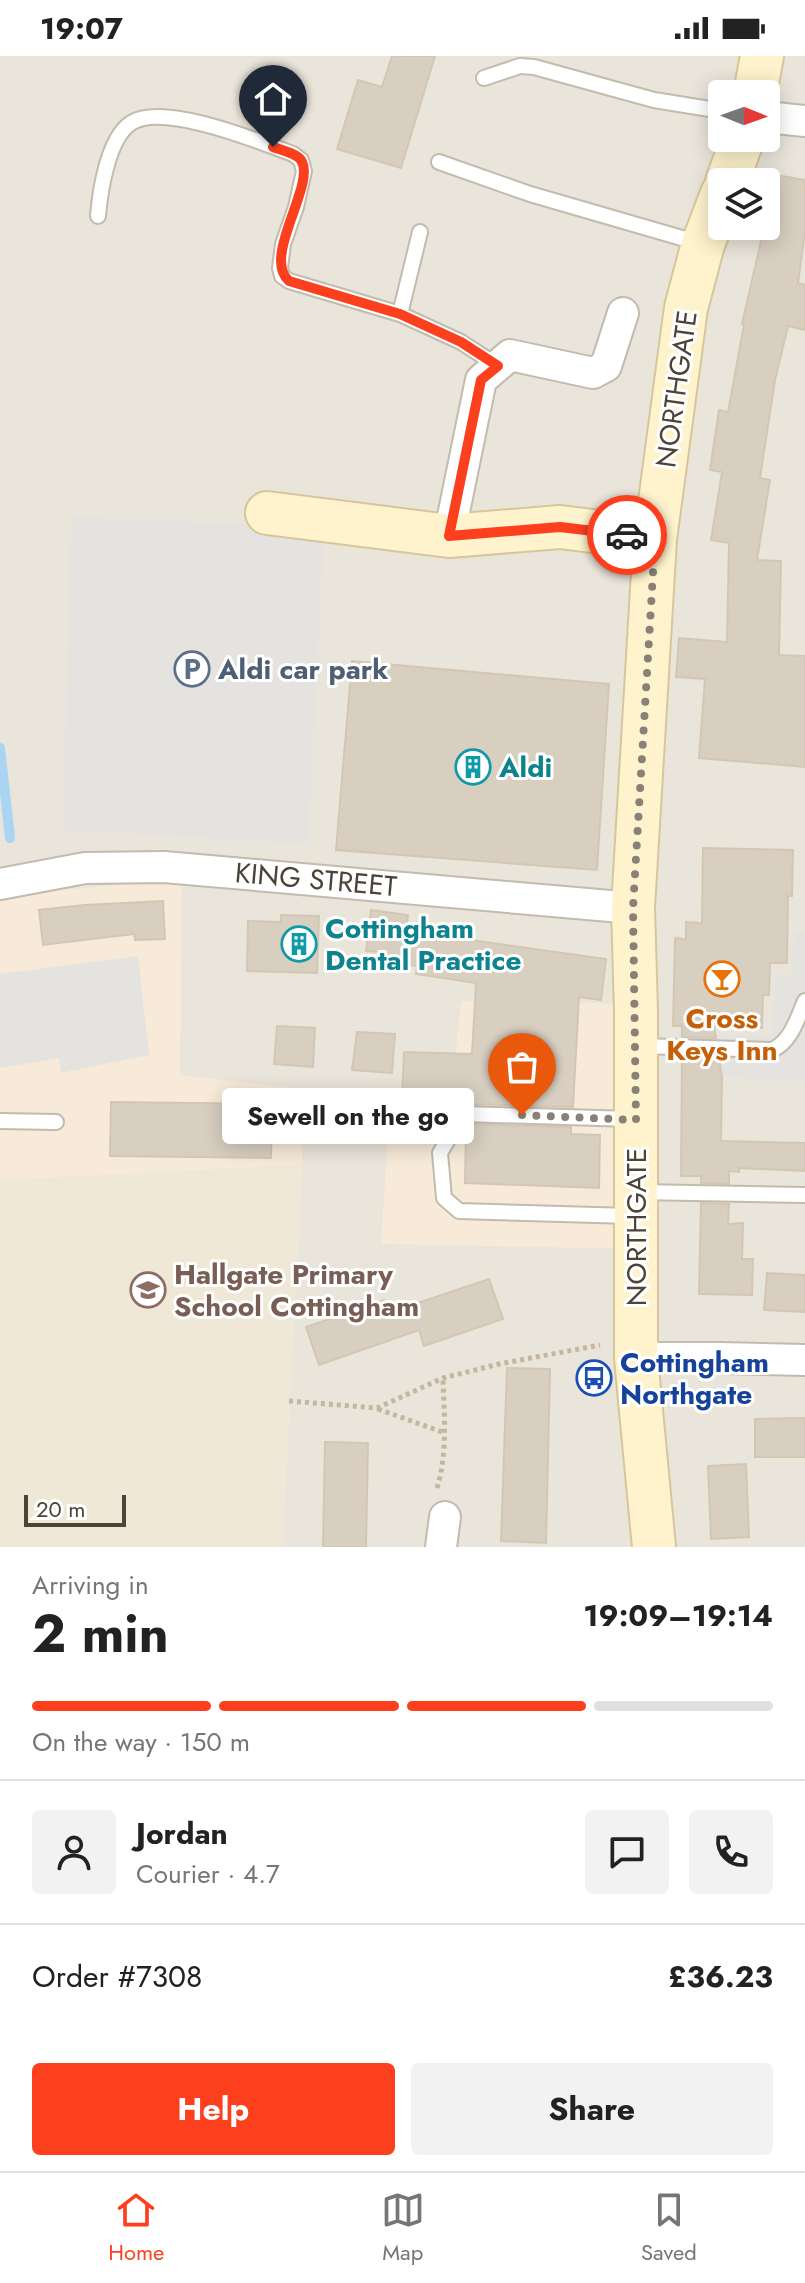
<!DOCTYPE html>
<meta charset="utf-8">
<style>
:root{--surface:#fff;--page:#f2f2f2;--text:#222;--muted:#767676;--line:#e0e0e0;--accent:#fc3f1d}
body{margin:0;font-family:Jost,sans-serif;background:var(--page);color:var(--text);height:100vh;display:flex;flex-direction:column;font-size:30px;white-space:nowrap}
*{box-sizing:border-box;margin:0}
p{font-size:26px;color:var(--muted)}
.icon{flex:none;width:44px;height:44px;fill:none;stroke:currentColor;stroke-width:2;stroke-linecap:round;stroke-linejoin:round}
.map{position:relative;height:1491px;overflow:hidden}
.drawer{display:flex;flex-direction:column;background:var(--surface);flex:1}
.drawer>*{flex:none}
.needle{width:52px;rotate:91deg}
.buttons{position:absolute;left:708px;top:24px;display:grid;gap:16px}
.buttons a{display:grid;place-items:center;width:72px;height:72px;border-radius:8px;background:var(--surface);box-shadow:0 4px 20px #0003;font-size:40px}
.scale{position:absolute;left:24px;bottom:20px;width:102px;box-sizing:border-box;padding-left:8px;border:4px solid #4b4439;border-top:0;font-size:22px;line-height:28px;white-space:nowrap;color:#4b4439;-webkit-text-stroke:6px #fff;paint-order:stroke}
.pin{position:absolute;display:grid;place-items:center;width:68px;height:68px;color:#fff;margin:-82px -34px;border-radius:50% 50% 50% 0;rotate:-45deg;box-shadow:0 0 8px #0007}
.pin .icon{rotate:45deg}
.courier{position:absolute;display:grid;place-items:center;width:80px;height:80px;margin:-40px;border:6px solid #fc3f1d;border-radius:50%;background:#fff;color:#222;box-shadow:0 2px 10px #0007}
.bubble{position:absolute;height:56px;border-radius:8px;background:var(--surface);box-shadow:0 4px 20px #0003;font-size:26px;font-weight:700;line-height:56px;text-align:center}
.headline em{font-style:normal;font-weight:700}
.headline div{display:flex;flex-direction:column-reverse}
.headline{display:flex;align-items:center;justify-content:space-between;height:136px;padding:0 32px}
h1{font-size:52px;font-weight:700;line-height:60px}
.bar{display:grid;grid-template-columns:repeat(4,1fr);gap:12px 8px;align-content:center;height:96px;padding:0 32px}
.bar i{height:10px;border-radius:6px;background:var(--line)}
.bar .on{background:var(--accent)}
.bar p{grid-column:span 4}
.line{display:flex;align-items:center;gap:20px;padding:0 32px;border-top:2px solid var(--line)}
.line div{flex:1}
.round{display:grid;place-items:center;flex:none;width:84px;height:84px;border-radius:8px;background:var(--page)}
.cta{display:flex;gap:16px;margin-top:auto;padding:16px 32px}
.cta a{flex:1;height:92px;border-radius:8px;background:var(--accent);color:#fff;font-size:32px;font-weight:700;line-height:92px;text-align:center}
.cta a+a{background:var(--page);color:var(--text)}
.status{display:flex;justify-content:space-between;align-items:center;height:56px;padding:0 40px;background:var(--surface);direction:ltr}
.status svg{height:22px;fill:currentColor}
.tabs{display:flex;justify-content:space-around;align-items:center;height:112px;border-top:2px solid var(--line);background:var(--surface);font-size:22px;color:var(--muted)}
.tabs a{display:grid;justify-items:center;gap:4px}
.tabs .on{color:var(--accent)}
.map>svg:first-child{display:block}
</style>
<div class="status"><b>19:07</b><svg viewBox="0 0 49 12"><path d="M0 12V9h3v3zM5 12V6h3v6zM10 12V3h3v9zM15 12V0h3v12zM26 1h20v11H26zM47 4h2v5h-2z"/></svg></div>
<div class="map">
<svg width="805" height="1491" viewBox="0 0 805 1491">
<rect width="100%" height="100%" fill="#f6f3ec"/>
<!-- residential -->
<path fill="#eae5da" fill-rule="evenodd" d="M 0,0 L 805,0 L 805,1491 L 282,1491 L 302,1108 L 301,1033 L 180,1020 L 42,836 L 0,838 ZM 722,38 L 766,38 L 766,82 L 722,82 ZM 722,126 L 766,126 L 766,170 L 722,170 Z"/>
<!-- commercial -->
<path fill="#f7ead8" d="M 182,823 L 180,1019 L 301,1033 L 302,1108 L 0,1124 L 0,838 L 42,836 Z
M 461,945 L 649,948 L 644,1193 L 381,1188 L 390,1051 L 450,1053 Z"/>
<!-- education -->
<path fill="#efe8d6" d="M 302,1108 L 282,1491 L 0,1491 L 0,1124 Z"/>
<!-- parking -->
<path fill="#e5e3e0" d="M 71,461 L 324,471 L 308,788 L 63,774 Z
M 794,875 L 805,875 L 805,1025 L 722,1021 L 721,1018 L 681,1018 L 674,976 L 772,979 L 775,921 L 793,921 Z
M 138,900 L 149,999 L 61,1017 L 59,1002 L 0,1012 L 0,918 Z"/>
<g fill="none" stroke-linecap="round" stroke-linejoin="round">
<!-- stream -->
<path stroke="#a9d4f2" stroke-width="10" d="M 0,692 L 10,782"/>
</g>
<!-- building -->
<path fill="#d8cfc1" stroke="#d3c7b4" stroke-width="2" d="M 392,0 L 435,0 L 401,112 L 337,93 L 358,24 L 382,31 Z
M 776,119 L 805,124 L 805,176 L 798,227 L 805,229 L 805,274 L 788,270 L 775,324 L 760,422 L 770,424 L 757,504 L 781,505 L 779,599 L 805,600 L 805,711 L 699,702 L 705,623 L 676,621 L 679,582 L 727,586 L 729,487 L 711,484 L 722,416 L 710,414 L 719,354 L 728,356 L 744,269 L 742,268 Z
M 352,605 L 609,628 L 597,814 L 336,794 Z
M 703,792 L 793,794 L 792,840 L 788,840 L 787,907 L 770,907 L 769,939 L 763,939 L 762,972 L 714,971 L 716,982 L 682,981 L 682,970 L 673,970 L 675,882 L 686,883 L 686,866 L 702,867 Z
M 163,845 L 165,883 L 135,884 L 134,878 L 43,889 L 39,854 L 85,849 Z
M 371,854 L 408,859 L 406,875 L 606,903 L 601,944 L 579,941 L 573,1051 L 467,1048 L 467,1045 L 402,1043 L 404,996 L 472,998 L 476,927 L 416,918 L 417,910 L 387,907 L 388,897 L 366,895 Z
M 281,859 L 319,860 L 317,917 L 247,915 L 248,865 L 281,866 Z
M 277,970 L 315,972 L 313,1011 L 274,1008 Z
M 357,976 L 395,978 L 392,1017 L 352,1014 Z
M 682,1001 L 719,1002 L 722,1021 L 721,1085 L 805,1087 L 805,1115 L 739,1112 L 739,1116 L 729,1115 L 729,1128 L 701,1127 L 701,1120 L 681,1120 Z
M 111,1046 L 272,1048 L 271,1102 L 110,1100 Z
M 469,1068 L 571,1071 L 571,1078 L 600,1079 L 599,1132 L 465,1127 L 466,1072 Z
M 701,1147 L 729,1148 L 728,1168 L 743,1167 L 742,1203 L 753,1203 L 752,1239 L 699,1238 Z
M 767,1217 L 805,1219 L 805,1256 L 764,1254 Z
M 489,1223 L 503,1263 L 424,1290 L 419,1274 L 319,1309 L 306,1271 L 384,1244 L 388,1257 Z
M 507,1312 L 550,1313 L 546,1487 L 501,1485 Z
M 805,1362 L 805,1401 L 755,1401 L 755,1363 Z
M 325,1386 L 368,1387 L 366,1491 L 323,1491 Z
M 746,1408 L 749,1481 L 711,1483 L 708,1410 Z"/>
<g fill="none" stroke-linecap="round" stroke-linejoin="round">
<defs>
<path id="lane" d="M 484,22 L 520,10 L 534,11 L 654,44 L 722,55
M 439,106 L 530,138 L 699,187
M 98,160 C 100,135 108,82 131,67 C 163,46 258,85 293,98 L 301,104 L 304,115 L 296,151 L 283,188 L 280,212 L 282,220 L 289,225 L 400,258 L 461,286 L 498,310
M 400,258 L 420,176
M 640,990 L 772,994 C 791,986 797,963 805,945
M 631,1063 L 463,1058 L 440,1097 L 444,1142 L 459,1155 L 631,1160
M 0,1065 L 56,1066
M 637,1136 L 805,1139"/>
<path id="street" d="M 766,61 L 805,65
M 449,480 L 481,324 L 510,299 L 593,317 L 606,310 L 623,257
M 0,828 L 85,812 L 164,811 L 633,852
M 636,1302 L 720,1302 L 805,1304
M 441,1491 L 445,1461"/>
<path id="secondary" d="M 755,38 L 762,0
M 727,126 L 743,82
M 267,457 L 449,480 L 560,471 L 655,483
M 654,1491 L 636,1302 L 636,955 L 633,852 L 655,483 L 686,252 L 703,188 L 722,138"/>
</defs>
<!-- lane casing -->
<use href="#lane" stroke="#c2bbae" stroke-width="18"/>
<!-- street casing -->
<use href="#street" stroke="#c2bbae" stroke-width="34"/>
<!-- secondary casing -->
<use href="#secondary" stroke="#d6c79b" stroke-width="46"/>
<!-- path -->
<path stroke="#c4b79f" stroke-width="5" stroke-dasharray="4 4" stroke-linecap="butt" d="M 289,1345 L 377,1352 L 443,1322 L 499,1308 L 600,1289
M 378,1353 L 445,1377
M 437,1432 C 448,1397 444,1358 443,1322"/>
<!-- lane -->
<use href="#lane" stroke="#fff" stroke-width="14"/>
<!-- street -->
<use href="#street" stroke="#fff" stroke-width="30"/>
<!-- secondary -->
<use href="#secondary" stroke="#fff3cd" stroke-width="42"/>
</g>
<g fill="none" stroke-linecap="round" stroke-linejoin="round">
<!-- done -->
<path stroke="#878178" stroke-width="8" stroke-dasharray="0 14.4" d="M 522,1059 L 636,1064 L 633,852 L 655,483 L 627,479"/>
<!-- route -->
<path stroke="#fc3f1d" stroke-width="10" d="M 273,91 C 281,94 296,97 301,104 C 317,128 261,201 289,225 L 400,258 L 461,286 L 498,310 L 481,324 L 449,480 L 560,471 L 627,479"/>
</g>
<!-- icons -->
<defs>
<symbol id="parking-ring" viewBox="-11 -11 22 22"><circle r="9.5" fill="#fff" stroke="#5c6f8a" stroke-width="1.5"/><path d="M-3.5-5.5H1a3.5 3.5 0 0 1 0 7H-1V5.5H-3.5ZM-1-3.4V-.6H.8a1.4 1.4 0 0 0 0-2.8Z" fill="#5c6f8a"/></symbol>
<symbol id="building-ring" viewBox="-11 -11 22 22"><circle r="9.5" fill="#fff" stroke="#0f9aa8" stroke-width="1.5"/><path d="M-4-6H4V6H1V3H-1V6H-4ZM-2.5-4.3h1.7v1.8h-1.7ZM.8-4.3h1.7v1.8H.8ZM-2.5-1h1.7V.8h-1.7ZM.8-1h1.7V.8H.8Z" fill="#0f9aa8"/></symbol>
<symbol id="bar-ring" viewBox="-11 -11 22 22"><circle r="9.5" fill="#fff" stroke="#e8710a" stroke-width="1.5"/><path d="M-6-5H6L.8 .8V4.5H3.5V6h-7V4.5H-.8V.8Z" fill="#e8710a"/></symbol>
<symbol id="school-ring" viewBox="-11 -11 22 22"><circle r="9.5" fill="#fff" stroke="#8d6e63" stroke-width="1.5"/><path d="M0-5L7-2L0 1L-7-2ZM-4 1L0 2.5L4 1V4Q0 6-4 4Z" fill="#8d6e63"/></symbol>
<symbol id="bus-ring" viewBox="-11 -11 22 22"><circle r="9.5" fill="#fff" stroke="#1a4fb4" stroke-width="1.5"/><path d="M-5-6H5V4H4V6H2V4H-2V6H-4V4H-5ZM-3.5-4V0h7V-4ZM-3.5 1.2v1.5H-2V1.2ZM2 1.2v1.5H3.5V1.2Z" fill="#1a4fb4"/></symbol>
</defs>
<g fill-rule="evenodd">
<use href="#parking-ring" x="172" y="593" width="40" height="40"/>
<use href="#building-ring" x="453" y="691" width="40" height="40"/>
<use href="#building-ring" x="279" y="868" width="40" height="40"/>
<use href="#bar-ring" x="702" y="903" width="40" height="40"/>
<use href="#school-ring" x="128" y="1214" width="40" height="40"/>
<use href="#bus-ring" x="574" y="1302" width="40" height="40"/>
</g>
<g text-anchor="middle" stroke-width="6" stroke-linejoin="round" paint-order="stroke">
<!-- street labels -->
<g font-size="28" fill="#4b4439" stroke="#fff">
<text transform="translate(676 333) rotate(-82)" y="10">NORTHGATE</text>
<text transform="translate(316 823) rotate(5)" y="10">KING STREET</text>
<text transform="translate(636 1171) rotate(-90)" y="10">NORTHGATE</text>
</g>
<!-- service labels -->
<g font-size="28" font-weight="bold" fill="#4e5e75" stroke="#fff" text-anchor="start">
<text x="218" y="623">Aldi car park</text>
</g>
<!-- culture labels -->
<g font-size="28" font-weight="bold" fill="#0d838f" stroke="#fff" text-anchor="start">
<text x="499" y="721">Aldi</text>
<text x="325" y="882">Cottingham<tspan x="325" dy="32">Dental Practice</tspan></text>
</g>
<!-- food labels -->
<g font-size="28" font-weight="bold" fill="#c56008" stroke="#fff">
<text x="722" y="972">Cross<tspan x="722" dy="32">Keys Inn</tspan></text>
</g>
<!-- education labels -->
<g font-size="28" font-weight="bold" fill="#785e54" stroke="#fff" text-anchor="start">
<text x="174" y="1228">Hallgate Primary<tspan x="174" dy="32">School Cottingham</tspan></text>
</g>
<!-- transit labels -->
<g font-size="28" font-weight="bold" fill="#164399" stroke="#fff" text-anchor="start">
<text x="620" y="1316">Cottingham<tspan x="620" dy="32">Northgate</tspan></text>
</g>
</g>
</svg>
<div class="buttons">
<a><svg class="needle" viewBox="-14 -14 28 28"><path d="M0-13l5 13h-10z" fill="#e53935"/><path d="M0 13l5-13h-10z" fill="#767676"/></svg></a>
<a><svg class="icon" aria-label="layers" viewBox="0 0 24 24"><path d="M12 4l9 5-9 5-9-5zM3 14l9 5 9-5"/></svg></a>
</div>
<div class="scale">20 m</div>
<div class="pin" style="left:522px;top:1059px;background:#ea580c"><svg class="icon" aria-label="bag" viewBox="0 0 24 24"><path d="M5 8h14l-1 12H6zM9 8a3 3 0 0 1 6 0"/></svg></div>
<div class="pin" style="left:273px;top:91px;background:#1f2937"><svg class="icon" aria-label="home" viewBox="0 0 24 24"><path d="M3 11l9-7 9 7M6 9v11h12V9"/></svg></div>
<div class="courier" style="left:627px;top:479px"><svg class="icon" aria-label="car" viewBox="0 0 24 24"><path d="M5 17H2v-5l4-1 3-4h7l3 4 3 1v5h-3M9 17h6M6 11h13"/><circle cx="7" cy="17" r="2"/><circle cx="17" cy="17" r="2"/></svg></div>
<div class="bubble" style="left:222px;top:1032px;width:252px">Sewell on the go</div>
</div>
<section class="drawer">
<div class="headline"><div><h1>2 min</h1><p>Arriving in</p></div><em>19:09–19:14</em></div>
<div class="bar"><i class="on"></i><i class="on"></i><i class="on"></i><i></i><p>On the way · 150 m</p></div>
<div class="line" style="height:144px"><a class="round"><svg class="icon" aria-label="person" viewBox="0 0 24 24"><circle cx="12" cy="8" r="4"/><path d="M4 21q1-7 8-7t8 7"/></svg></a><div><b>Jordan</b><p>Courier · 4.7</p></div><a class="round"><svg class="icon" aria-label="chat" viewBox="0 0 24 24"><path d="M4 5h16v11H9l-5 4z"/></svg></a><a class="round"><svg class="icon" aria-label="phone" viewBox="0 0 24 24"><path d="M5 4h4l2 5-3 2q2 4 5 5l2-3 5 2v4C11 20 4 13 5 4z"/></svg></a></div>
<div class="line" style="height:104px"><div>Order #7308</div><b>£36.23</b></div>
<div class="cta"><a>Help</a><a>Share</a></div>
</section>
<nav class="tabs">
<a class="on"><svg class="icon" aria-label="home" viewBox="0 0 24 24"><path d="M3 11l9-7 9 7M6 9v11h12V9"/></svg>Home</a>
<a><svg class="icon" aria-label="map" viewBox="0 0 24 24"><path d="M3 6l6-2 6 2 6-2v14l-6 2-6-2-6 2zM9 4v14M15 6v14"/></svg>Map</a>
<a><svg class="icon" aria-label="saved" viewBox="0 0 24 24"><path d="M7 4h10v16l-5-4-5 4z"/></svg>Saved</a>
</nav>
